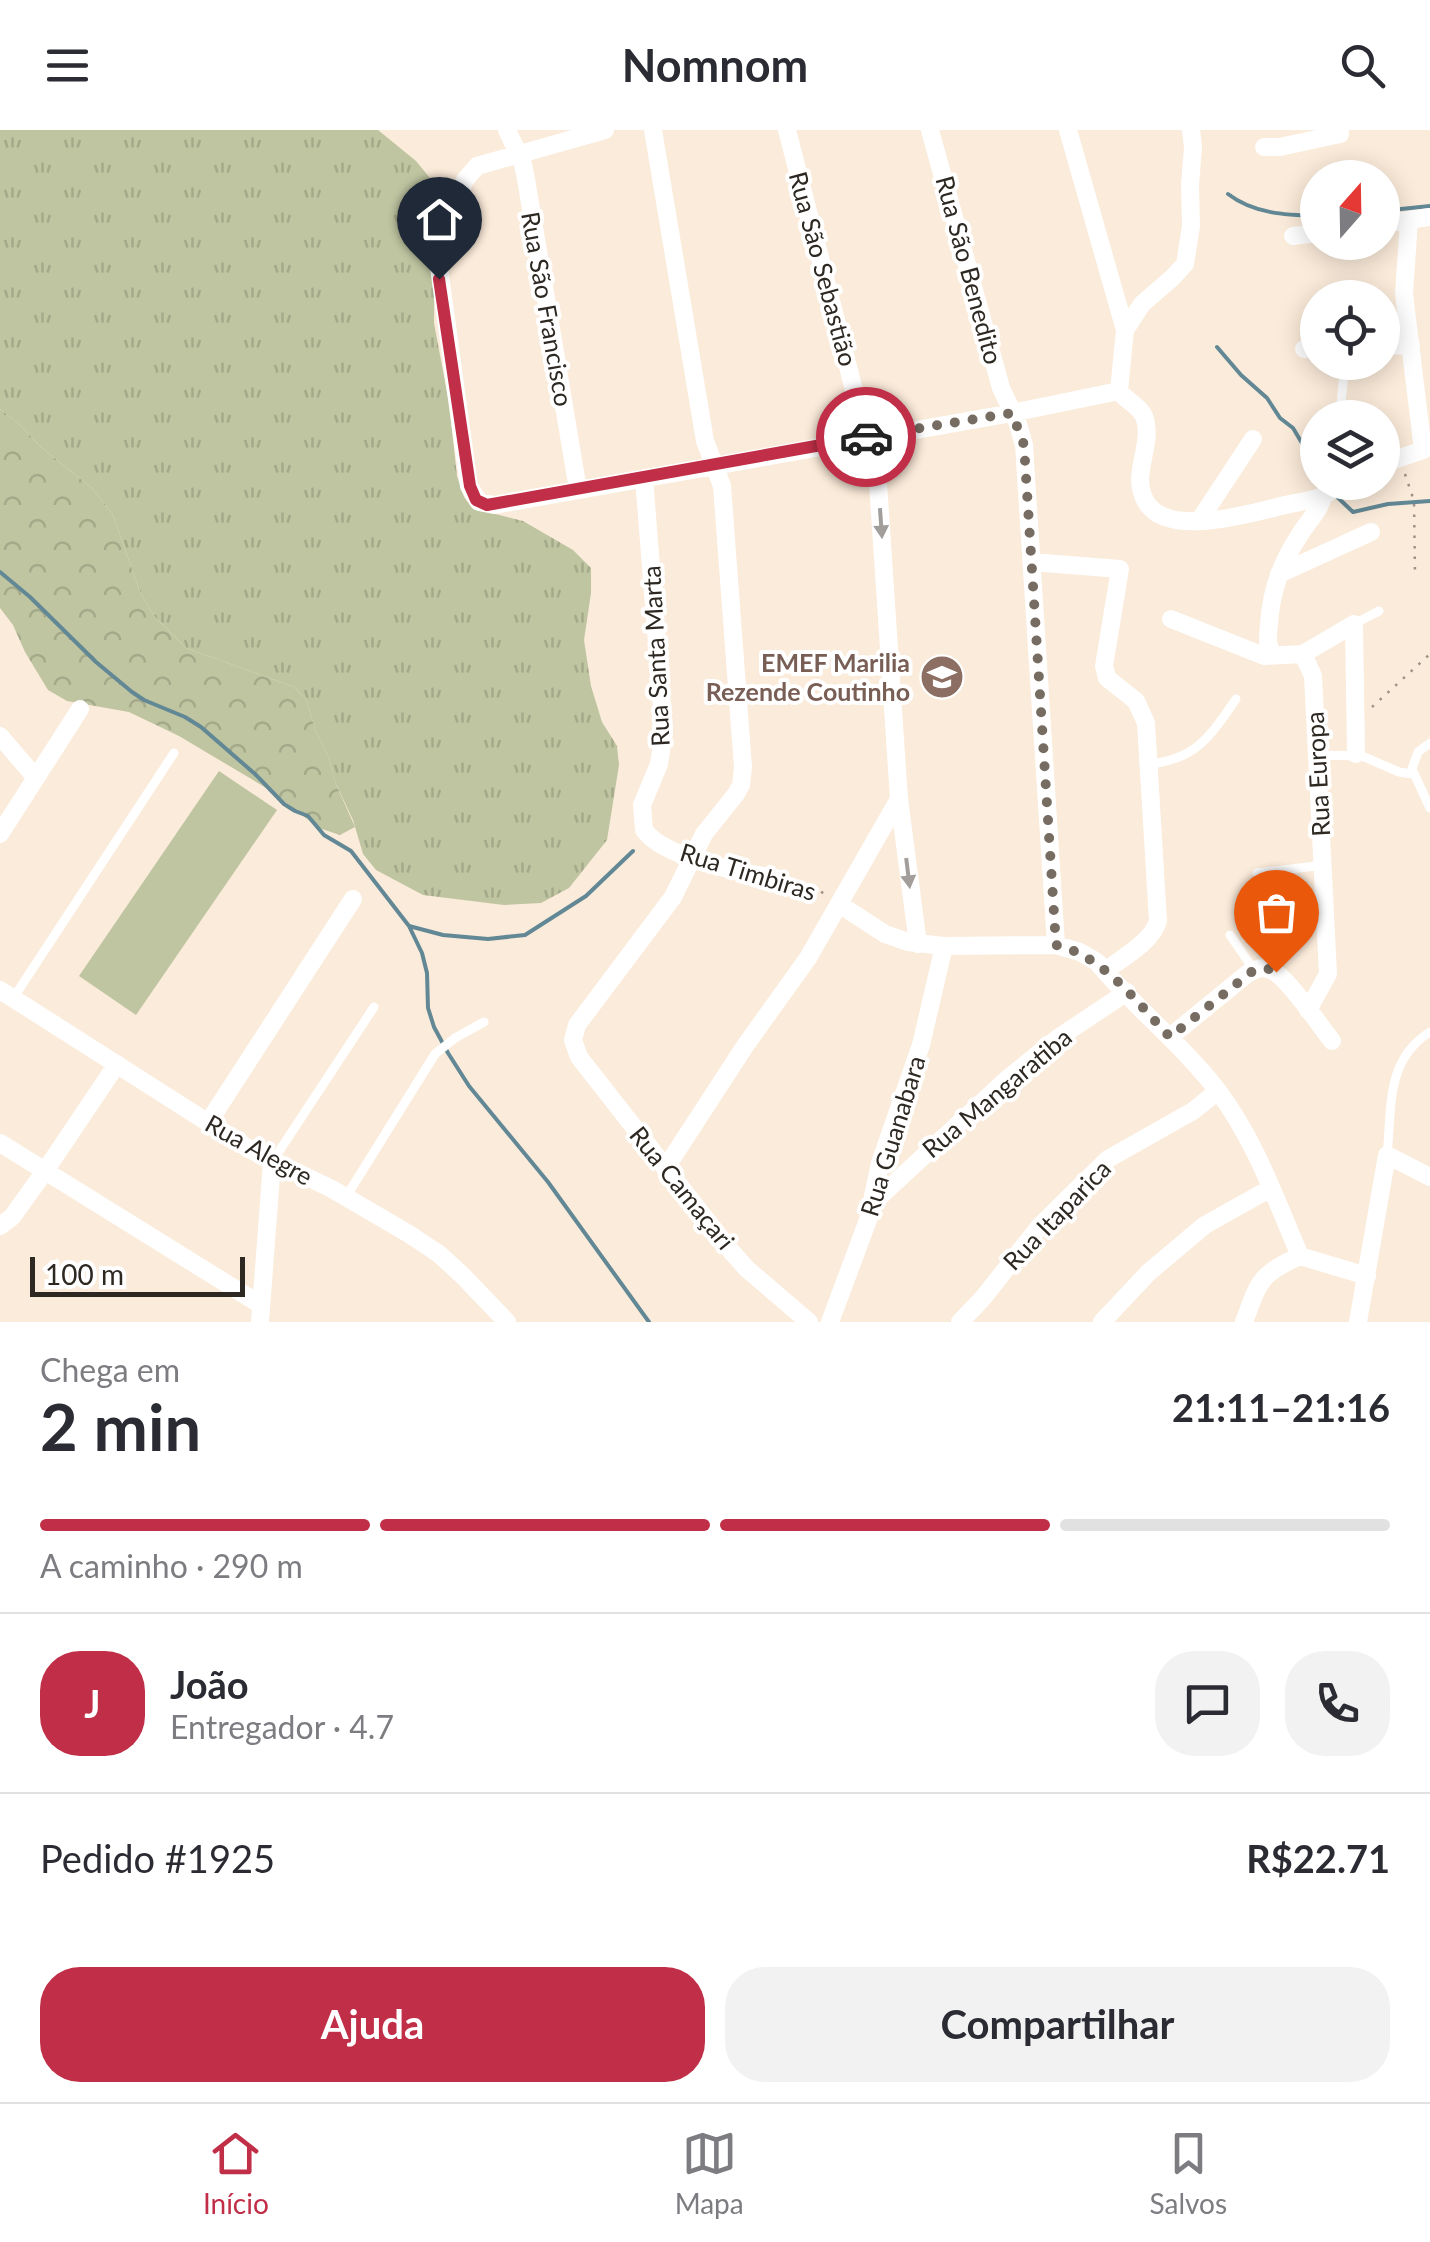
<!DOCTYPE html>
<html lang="pt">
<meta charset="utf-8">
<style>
:root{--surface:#fff;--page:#f2f2f3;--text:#2b2b33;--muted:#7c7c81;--line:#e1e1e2;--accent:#c02f47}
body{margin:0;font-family:Lato,sans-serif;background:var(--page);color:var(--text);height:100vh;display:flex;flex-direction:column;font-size:38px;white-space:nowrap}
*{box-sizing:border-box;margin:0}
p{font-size:32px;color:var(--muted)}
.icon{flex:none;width:55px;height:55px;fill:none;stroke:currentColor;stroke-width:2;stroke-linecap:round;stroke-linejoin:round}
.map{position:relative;height:1192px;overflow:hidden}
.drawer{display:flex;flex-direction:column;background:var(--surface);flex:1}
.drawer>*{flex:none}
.needle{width:65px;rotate:20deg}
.buttons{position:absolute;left:1300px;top:30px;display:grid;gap:20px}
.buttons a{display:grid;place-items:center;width:100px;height:100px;border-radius:50%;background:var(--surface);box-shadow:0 5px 25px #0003;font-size:50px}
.scale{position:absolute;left:30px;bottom:25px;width:215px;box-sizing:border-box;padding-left:10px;border:5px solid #2e2822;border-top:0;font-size:28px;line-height:35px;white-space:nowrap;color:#2e2822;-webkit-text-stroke:8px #fff;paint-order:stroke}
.pin{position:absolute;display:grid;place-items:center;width:85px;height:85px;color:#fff;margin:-102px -42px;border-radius:50% 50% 50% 0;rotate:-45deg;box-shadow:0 0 10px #0007}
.pin .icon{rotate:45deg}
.courier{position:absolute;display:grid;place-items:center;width:100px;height:100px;margin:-50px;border:8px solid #c02f47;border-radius:50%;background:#fff;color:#222;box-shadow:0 2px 12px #0007}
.overview em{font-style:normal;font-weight:700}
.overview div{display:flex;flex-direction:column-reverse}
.overview{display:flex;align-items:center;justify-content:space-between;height:170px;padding:0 40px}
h1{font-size:65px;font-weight:700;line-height:75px}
.bar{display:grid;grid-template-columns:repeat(4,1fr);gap:15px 10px;align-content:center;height:120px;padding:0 40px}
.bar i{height:12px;border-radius:8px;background:var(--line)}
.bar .active{background:var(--accent)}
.bar p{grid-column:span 4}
.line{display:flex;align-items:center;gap:25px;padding:0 40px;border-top:2px solid var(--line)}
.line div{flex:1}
.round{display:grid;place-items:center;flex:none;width:105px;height:105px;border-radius:40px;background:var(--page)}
.action{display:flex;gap:20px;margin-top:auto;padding:20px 40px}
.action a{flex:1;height:115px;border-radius:40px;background:var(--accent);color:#fff;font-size:40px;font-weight:700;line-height:115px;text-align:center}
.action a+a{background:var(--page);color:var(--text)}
header{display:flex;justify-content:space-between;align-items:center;height:130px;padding:0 40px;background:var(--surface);font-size:45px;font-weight:700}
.dock{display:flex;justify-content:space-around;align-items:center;height:140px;border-top:2px solid var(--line);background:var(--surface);font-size:28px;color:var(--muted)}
.dock a{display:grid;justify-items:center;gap:5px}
.dock .active{color:var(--accent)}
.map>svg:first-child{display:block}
</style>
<header><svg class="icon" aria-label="menu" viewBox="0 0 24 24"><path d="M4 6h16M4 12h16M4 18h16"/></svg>Nomnom<svg class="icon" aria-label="search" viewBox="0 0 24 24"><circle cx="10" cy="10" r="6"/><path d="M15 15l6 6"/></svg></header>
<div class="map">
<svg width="1430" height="1192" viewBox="0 0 1430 1192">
<defs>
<pattern id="grass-tufts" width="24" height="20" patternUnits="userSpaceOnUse" patternTransform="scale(2.5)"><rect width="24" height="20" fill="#bfc5a1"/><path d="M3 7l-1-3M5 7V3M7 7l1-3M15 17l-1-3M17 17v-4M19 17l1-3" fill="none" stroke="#a4a98a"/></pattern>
<pattern id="forest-crowns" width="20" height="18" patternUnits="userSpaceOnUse" patternTransform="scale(2.5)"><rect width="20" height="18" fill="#bfc5a1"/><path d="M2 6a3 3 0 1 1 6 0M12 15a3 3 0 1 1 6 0" fill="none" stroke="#a4a98a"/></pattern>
</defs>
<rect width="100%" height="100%" fill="#fbebda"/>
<!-- grass -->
<path fill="url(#grass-tufts)" d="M 0,0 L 378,0 L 416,31 L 435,54 L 434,193 L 449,273 L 457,346 L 464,367 L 472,378 L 523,391 L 573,420 L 591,438 L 591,463 L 584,510 L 591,556 L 602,592 L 617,616 L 619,635 L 607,710 L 569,758 L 541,773 L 504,775 L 423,765 L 376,740 L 363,724 L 353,690 L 335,652 L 329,628 L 315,599 L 306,569 L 294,557 L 186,518 L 154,486 L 140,462 L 113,385 L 101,369 L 92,358 L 42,318 L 18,293 L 0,279 Z"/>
<!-- forest -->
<path fill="url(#forest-crowns)" d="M 0,279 L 18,293 L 42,318 L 92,358 L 101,369 L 113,385 L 140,462 L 154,486 L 186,518 L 294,557 L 306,569 L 315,599 L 329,628 L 335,652 L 355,697 L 340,705 L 319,698 L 268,659 L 179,606 L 129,582 L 67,571 L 48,560 L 25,522 L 13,495 L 0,478 Z"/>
<!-- pitch -->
<path fill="#bfc5a1" d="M 219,641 L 277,680 L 136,885 L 79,846 Z"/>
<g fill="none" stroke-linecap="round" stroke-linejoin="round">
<!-- stream -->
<path stroke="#628895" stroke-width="4" d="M 1228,64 C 1254,84 1286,85 1318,86
M 1382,81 L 1430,76
M 1217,217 L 1241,245 L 1267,268 L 1280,288 L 1293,298 L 1318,340
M 1334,364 L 1353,382 L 1388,374 L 1430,371
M 0,442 L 30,467 L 96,532 L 132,562 L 144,570 L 185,587 L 201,597 L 255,644 L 284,674 L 295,681 L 308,686 L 324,705 L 351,721 L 409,796 L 422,823 L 427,843 L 428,878 L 434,897 L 448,923 L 469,956 L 548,1052 L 649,1192
M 409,796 L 443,805 L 488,809 L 525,805 L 586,766 L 633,721"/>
<!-- path -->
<path stroke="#9d9286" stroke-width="2.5" stroke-dasharray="2.5 8" stroke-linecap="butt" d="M 1405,344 L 1414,371 L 1415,443
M 1372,577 L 1430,524
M 792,750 L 817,759 L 826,765"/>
<!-- lane -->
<path stroke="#fff" stroke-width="9" d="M 1341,274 L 1345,232
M 1354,494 L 1379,481
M 1430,613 L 1418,622 L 1412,639 L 1430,678
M 1317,625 L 1362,626 L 1399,642 L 1412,644
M 1150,634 C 1197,629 1211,605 1236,569
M 1257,743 L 1324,735
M 1230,805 L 1254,840
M 14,867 L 174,623
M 1387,1025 C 1392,979 1385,930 1430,902
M 272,1032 L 374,877
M 346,1067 L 435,924 L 455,908 L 484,892"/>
<!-- street -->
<path stroke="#fff" stroke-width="18" d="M 507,0 L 523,34 L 526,49 L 578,360
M 605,0 L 477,36 L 465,50 L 454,78 L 444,106 L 439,138 L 469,356 L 479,372 L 494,375 L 1012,283 L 1119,261
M 653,0 L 705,311 L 722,356 L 743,637 L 741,655 L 736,664 L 704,704 L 673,767 L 577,895 L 573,910 L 579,927 L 730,1120 L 747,1139 L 809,1192
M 787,0 L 878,353 L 899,669 L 918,814
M 930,0 L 1001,258 L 1018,294 L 1024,315 L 1056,815
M 1068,0 L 1125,200 L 1119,261
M 1264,17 L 1280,17 L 1340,4 L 1340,0
M 1409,90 L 1404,164 L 1423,320
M 1382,94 L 1430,87
M 1293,106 L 1318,103
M 1125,200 L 1142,174 L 1172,148 L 1185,134 L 1191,96 L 1190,55 L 1193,17 L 1191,0
M 1382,216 L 1411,215
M 1304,219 L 1318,219
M 1119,261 C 1126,271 1142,277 1145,289 C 1153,317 1130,345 1146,372 C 1168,409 1252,383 1285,375 C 1297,372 1312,371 1323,366 C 1329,363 1336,357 1342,352
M 1382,334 L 1423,320
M 644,348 L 664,602 L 659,634 L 642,675 L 644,700 C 664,728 742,743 776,748
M 1199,391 L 1253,309
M 1032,432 L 1120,439 L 1104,536 L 1107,548 L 1136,571 L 1146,593 L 1158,791 C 1152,812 1122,828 1105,841
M 1279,444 L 1371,402
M 1171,489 L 1264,526 L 1303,524 L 1354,494
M 1354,494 L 1356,624
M 1273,524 C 1266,515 1268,506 1269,494 C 1271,462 1281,433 1299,406 C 1307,392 1320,381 1323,366
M 1303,524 L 1313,546 L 1328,844 L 1308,880
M 0,606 L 36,648
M 0,704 L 80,579
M 839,774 L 885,804 L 908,812 L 944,816 L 1056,815 L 1080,822 L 1097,832 C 1134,877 1182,914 1218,961 C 1255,1010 1276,1070 1300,1126
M 0,860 L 251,1020 L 332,1059 L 409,1104 L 439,1124 L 463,1146 L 507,1192
M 1170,907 L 1247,844 C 1255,839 1262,836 1271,840 C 1287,846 1320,896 1332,911
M 208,993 L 353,769
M 0,1013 L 261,1175
M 665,1039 L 745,916 L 808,828 L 899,669
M 874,1072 L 1006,950 L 1058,908 L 1127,862
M 0,1096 L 12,1087 L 45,1041 L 117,934
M 1300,1126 L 1367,1146
M 260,1192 L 272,1032
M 830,1192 L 868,1090 L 880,1033 L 921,915 L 944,816
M 960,1192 L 983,1168 L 1039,1097 L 1108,1029 L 1193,981 L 1218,961
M 1102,1192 L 1148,1143 L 1205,1095 L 1271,1058
M 1244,1192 C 1259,1152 1259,1144 1300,1126
M 1358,1192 L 1387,1025 L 1430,1047"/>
</g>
<!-- one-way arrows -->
<defs><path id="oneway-solid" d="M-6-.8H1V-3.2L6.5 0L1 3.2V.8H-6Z" transform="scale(2.5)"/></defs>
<g fill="#a19e9c">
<use href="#oneway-solid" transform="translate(881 393) rotate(86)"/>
<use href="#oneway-solid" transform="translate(908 743) rotate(83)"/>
</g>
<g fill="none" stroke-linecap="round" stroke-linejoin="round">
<!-- done -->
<path stroke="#766c62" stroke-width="10" stroke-dasharray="0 18" d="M 866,307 L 1012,283 L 1024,315 L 1056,815 C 1104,826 1137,873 1170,907 L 1254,840 L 1269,839 L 1276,842"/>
<!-- route -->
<path stroke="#c02f47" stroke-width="12" d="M 439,149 L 470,356 L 476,370 L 487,375 L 866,307"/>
</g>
<!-- icons -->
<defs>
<symbol id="school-disc" viewBox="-11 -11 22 22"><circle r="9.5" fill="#8d6e63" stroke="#fff"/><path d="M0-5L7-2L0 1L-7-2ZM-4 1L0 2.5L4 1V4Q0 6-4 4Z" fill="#fff"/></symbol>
</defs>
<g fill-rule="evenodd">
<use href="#school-disc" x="917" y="522" width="50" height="50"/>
</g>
<g text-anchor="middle" stroke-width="8" stroke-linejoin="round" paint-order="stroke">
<!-- street labels -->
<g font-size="25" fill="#2e2822" stroke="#fff">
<text transform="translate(823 139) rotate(75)" y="9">Rua São Sebastião</text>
<text transform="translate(969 140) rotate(75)" y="9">Rua São Benedito</text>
<text transform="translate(547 179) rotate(80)" y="9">Rua São Francisco</text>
<text transform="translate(656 526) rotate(-93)" y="9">Rua Santa Marta</text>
<text transform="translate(1318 644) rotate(-93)" y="9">Rua Europa</text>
<text transform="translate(748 742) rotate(17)" y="9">Rua Timbiras</text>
<text transform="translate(997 963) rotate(-40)" y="9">Rua Mangaratiba</text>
<text transform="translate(893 1006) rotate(-73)" y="9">Rua Guanabara</text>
<text transform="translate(259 1020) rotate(29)" y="9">Rua Alegre</text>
<text transform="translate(682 1058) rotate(51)" y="9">Rua Camaçari</text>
<text transform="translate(1057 1085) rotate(-46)" y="9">Rua Itaparica</text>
</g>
<!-- education labels -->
<g font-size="25" font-weight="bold" fill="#785e54" stroke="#fff" text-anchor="end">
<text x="910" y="542">EMEF Marilia<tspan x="910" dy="29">Rezende Coutinho</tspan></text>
</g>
</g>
</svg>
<div class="buttons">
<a><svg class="needle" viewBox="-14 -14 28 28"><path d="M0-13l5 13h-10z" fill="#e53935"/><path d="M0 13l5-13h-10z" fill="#7c7c81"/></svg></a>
<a><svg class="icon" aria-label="locate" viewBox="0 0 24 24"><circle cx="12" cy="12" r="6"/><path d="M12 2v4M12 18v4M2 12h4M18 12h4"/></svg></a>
<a><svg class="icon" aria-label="layers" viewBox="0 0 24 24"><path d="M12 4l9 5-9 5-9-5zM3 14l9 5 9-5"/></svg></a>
</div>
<div class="scale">100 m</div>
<div class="pin" style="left:1276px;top:842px;background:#ea580c"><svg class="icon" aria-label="bag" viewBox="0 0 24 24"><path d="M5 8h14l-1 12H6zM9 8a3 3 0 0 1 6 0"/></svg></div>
<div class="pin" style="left:439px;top:149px;background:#1f2937"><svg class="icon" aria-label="home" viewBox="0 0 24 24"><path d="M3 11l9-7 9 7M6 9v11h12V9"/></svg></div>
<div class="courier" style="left:866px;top:307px"><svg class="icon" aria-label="car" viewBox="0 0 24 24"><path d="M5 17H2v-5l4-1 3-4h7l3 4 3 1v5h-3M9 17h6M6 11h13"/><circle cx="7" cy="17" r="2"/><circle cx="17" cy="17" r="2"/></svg></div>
</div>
<section class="drawer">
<div class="overview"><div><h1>2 min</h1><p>Chega em</p></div><em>21:11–21:16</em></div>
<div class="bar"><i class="active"></i><i class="active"></i><i class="active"></i><i></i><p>A caminho · 290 m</p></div>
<div class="line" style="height:180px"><b class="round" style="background:var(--accent);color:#fff">J</b><div><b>João</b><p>Entregador · 4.7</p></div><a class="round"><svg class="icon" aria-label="chat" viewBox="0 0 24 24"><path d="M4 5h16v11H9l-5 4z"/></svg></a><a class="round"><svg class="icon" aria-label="phone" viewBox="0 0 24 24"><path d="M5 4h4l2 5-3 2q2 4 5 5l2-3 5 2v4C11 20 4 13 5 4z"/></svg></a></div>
<div class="line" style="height:130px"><div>Pedido #1925</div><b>R$22.71</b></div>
<div class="action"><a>Ajuda</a><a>Compartilhar</a></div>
</section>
<nav class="dock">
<a class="active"><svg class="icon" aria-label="home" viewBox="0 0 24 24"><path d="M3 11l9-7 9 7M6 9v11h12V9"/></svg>Início</a>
<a><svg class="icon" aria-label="map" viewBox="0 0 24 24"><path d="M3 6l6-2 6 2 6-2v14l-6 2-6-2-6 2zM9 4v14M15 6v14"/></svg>Mapa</a>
<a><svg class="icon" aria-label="saved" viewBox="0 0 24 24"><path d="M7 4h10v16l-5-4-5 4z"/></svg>Salvos</a>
</nav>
